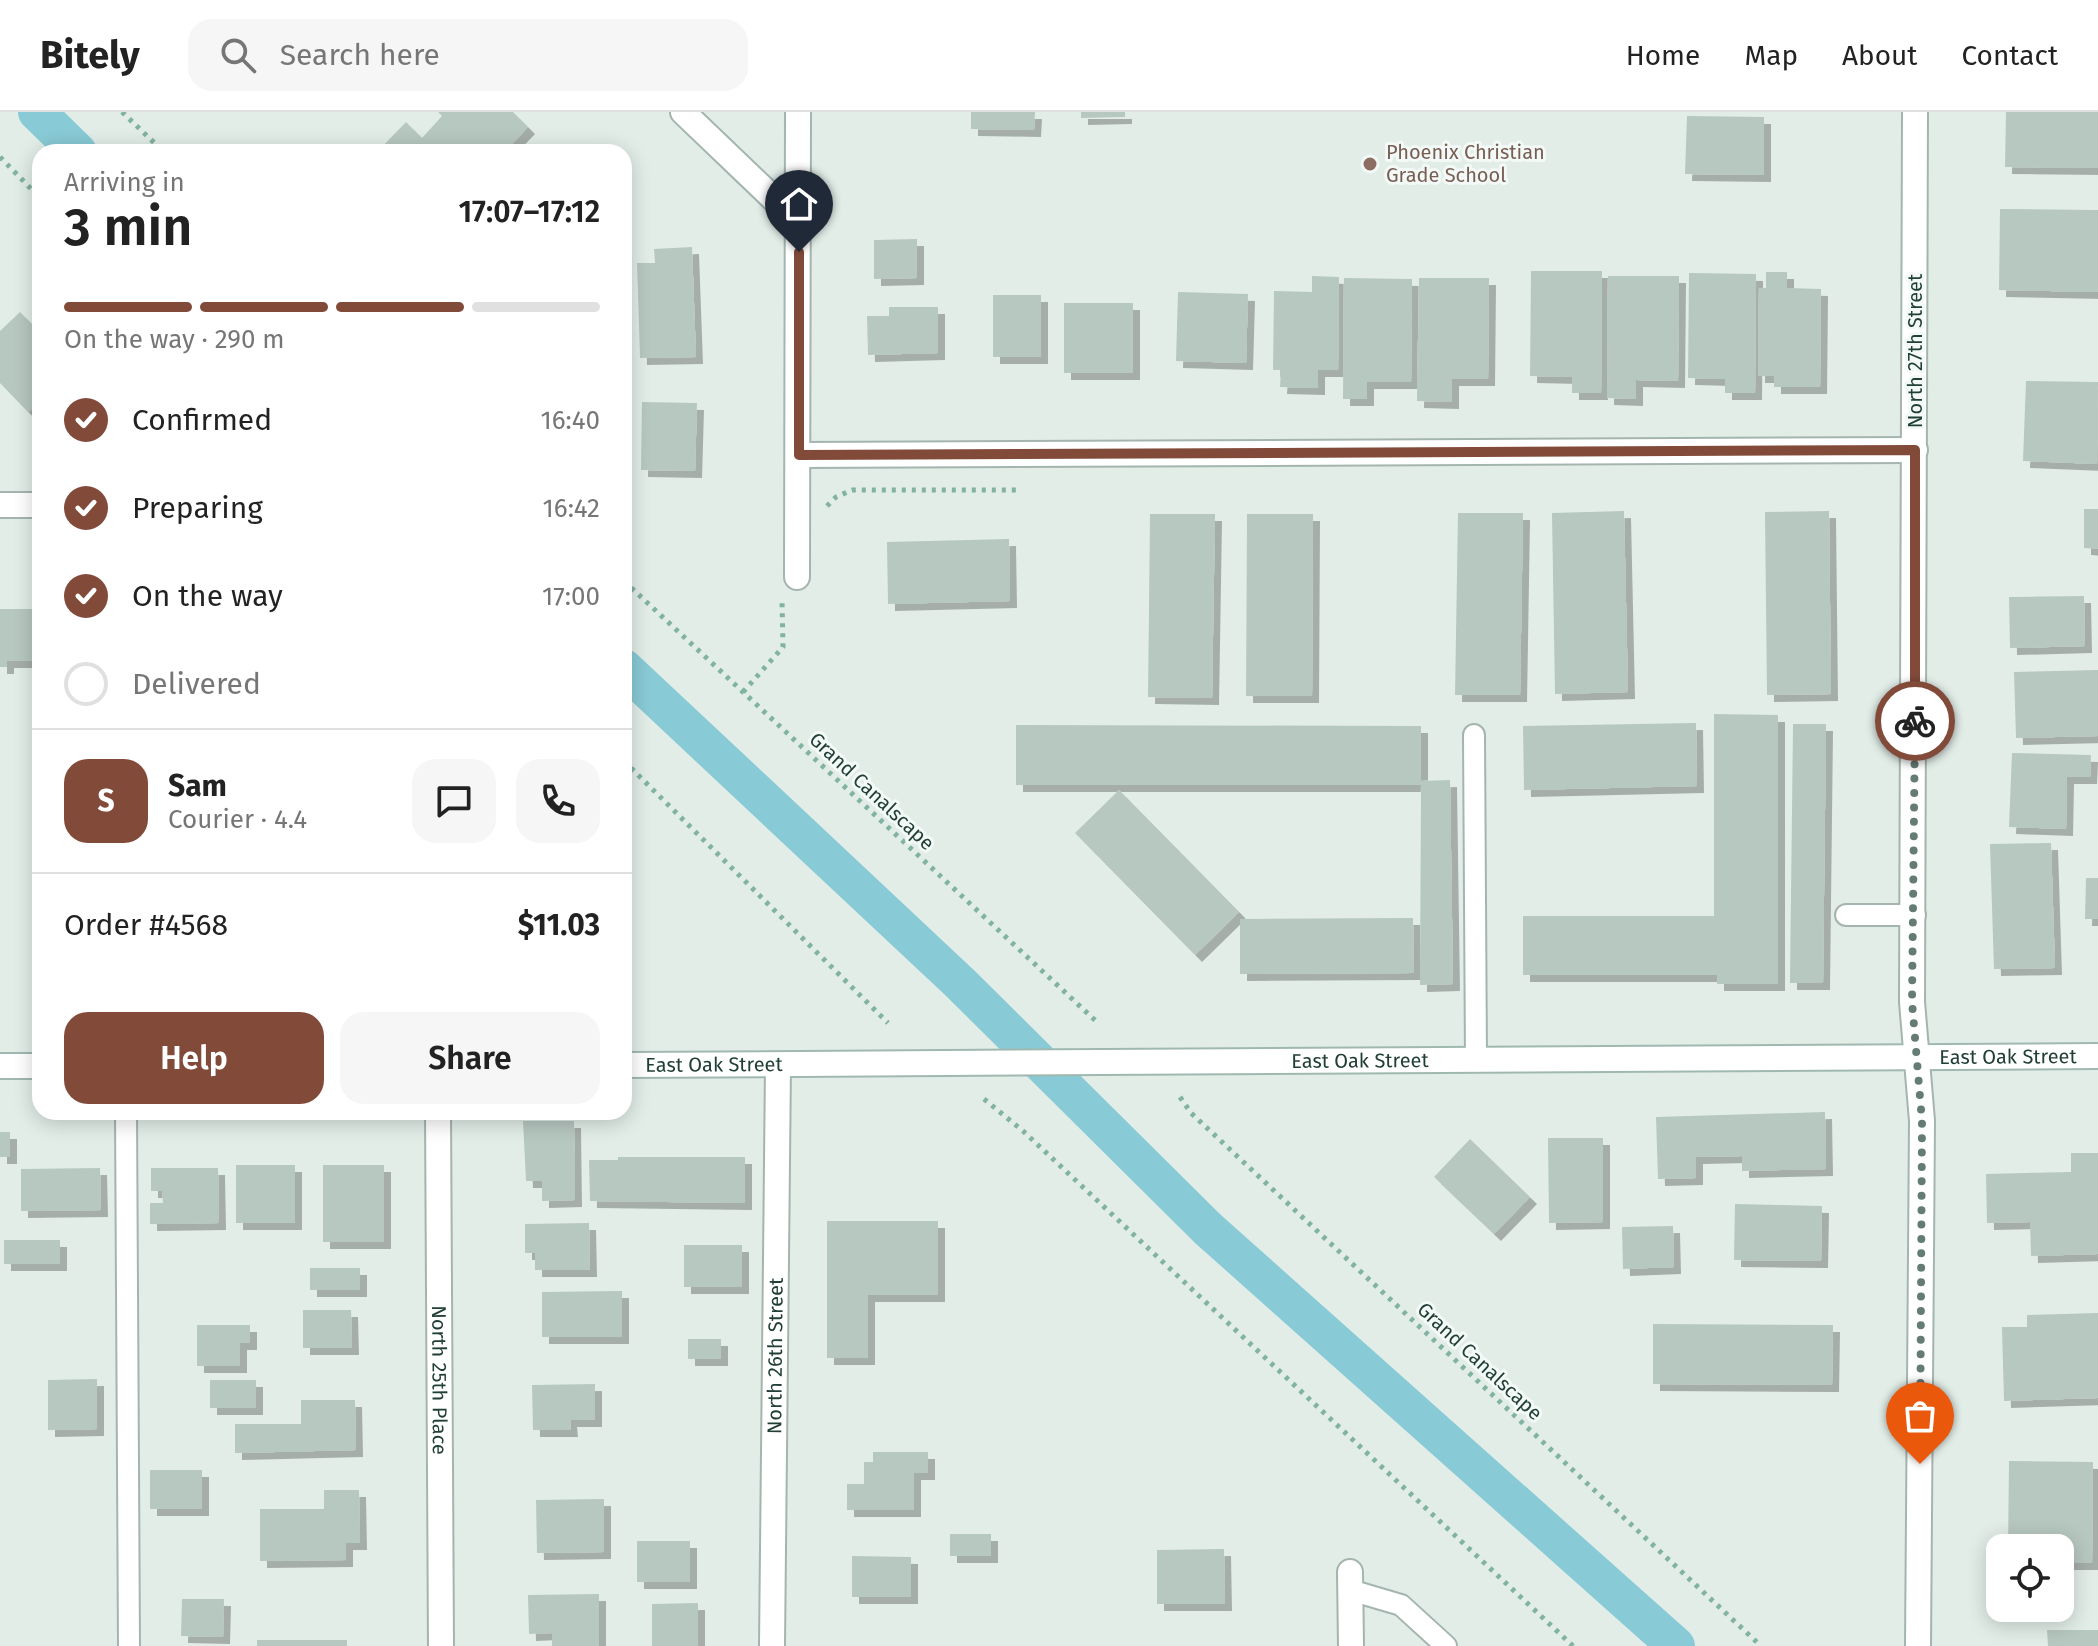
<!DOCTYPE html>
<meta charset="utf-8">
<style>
:root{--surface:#fff;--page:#f6f6f6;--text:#222;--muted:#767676;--line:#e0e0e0;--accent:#824a39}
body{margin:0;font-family:"Fira Sans",sans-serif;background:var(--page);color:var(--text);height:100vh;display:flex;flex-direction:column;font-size:30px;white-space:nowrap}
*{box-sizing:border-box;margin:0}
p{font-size:26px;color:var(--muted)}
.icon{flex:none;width:44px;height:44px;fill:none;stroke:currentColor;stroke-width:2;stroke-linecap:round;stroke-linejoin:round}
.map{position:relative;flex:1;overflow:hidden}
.panel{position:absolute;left:32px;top:32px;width:600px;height:976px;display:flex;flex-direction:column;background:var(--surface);border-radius:24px;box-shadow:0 4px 20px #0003}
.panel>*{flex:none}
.controls{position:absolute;left:1986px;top:1422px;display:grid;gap:16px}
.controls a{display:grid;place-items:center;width:88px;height:88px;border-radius:16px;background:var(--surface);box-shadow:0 4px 20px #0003;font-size:40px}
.pin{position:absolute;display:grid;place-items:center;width:68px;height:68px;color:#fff;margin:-82px -34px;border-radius:50% 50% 50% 0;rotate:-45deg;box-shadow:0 0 8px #0007}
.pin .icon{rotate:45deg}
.courier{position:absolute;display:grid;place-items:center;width:80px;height:80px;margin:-40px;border:6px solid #824a39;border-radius:50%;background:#fff;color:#222;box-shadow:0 2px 10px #0007}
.headline em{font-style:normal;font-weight:600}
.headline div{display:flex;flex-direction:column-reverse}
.headline{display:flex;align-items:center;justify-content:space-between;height:136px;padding:0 32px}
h1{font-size:52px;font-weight:600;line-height:60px}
.bar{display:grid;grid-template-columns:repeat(4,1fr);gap:12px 8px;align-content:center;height:96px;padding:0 32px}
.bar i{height:10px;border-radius:6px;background:var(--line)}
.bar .current{background:var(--accent)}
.bar p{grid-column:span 4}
.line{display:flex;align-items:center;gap:20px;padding:0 32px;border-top:2px solid var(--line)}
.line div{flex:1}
.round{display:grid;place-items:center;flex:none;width:84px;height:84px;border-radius:24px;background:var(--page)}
ol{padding:0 32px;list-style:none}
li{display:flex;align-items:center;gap:24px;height:88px}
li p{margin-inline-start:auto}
li .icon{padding:8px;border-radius:50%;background:var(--accent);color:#fff;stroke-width:4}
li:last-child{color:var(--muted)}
li i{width:44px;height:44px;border:4px solid var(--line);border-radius:50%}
.primary-button{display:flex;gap:16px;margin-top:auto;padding:16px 32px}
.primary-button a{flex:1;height:92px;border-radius:24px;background:var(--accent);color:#fff;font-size:32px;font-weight:600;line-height:92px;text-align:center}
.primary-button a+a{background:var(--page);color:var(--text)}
header{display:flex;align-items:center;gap:48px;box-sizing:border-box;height:112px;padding:0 40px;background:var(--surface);border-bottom:2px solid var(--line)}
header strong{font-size:38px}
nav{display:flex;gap:44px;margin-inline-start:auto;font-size:28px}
.search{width:560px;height:72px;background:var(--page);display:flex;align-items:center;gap:20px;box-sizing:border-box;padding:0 28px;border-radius:24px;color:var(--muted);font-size:30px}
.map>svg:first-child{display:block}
</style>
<header>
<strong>Bitely</strong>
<div class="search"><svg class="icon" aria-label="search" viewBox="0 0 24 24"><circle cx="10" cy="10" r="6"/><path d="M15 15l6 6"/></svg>Search here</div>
<nav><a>Home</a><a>Map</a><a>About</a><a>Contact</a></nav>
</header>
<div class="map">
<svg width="2098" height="1534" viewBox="0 0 2098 1534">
<defs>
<filter id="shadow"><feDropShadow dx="7" dy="7" stdDeviation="0" flood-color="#0004"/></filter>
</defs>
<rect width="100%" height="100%" fill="#e2ede8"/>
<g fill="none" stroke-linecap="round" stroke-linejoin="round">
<!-- canal -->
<path stroke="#88cad5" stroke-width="38" d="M 37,0 L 78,40
M 624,556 L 960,871 L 1208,1117 L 1676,1534"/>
</g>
<!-- building -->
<path fill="#b7c8c1" filter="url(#shadow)" d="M 438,0 L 513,0 L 528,15 L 504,40 L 377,40 L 406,10 L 422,26 L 442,4 Z
M 971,0 L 1035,0 L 1034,18 L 971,17 Z
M 1081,0 L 1125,0 L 1125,5 L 1081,6 Z
M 2006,0 L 2098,0 L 2098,56 L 2005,55 Z
M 1687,4 L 1764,5 L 1764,63 L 1685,62 Z
M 2000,97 L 2098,98 L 2098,180 L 1999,178 Z
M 917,127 L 917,166 L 874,167 L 874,128 Z
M 692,135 L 696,245 L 640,246 L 637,151 L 655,151 L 654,137 Z
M 1531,159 L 1602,159 L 1601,281 L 1572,281 L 1572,265 L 1530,264 Z
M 1766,160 L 1787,160 L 1787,176 L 1821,177 L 1820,275 L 1774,275 L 1774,264 L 1758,264 L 1759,176 L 1766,176 Z
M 1689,161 L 1756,162 L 1755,281 L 1725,281 L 1725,267 L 1688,266 Z
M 1312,164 L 1339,165 L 1338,258 L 1318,258 L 1318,276 L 1280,275 L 1281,258 L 1273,258 L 1274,179 L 1312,180 Z
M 1608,164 L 1679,164 L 1678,269 L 1636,268 L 1636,287 L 1607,286 Z
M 1344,166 L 1412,167 L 1411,270 L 1367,270 L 1367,287 L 1343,287 Z
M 1419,166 L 1489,166 L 1488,267 L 1452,267 L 1452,290 L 1417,289 Z
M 1178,180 L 1248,182 L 1246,251 L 1176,249 Z
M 993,183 L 1041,183 L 1041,245 L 993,245 Z
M 1064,191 L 1133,191 L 1133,261 L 1064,261 Z
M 889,195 L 938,195 L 938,241 L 868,243 L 867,204 L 889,204 Z
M 20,200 L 40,220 L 40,298 L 36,293 L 28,300 L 0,271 L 0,219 Z
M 2026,269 L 2098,270 L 2097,352 L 2023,349 Z
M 642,290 L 697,291 L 695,359 L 641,358 Z
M 2084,397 L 2098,397 L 2098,437 L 2084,436 Z
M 1624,399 L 1628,580 L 1555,582 L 1552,401 Z
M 1829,399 L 1831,582 L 1767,583 L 1765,400 Z
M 1458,401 L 1523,401 L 1520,583 L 1455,583 Z
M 1150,402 L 1215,402 L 1212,586 L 1148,585 Z
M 1247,402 L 1313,402 L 1312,584 L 1246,584 Z
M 1009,427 L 1010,489 L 888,492 L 887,430 Z
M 2084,484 L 2085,534 L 2010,536 L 2009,485 Z
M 0,497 L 40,497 L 40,549 L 7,549 L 7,555 L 0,555 Z
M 2098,558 L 2098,624 L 2016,626 L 2014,560 Z
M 1714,602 L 1778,603 L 1778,872 L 1717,872 L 1717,863 L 1523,863 L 1523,804 L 1714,804 Z
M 1696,611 L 1697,674 L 1524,678 L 1523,614 Z
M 1793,612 L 1826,612 L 1823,871 L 1790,871 Z
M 1016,613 L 1421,614 L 1421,669 L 1450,668 L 1453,872 L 1420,873 L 1421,673 L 1016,673 Z
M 2012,641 L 2091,643 L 2090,665 L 2067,665 L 2066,717 L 2009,715 Z
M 1119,678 L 1239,800 L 1195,843 L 1075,721 Z
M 2051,731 L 2055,856 L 1994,857 L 1990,732 Z
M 2086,766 L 2098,766 L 2098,807 L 2085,807 Z
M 34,771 L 40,771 L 40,832 L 35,832 Z
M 1413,806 L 1414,861 L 1240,862 L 1240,807 Z
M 1825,1000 L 1826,1057 L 1742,1059 L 1742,1044 L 1696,1045 L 1696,1066 L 1658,1067 L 1656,1005 Z
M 523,1009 L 574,1009 L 575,1088 L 542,1089 L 542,1069 L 526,1069 Z
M 0,1020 L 10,1020 L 10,1045 L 0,1045 Z
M 1548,1026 L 1603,1026 L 1603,1110 L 1549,1111 Z
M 1470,1027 L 1530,1085 L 1494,1122 L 1434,1065 Z
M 2071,1041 L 2098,1041 L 2098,1142 L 2031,1144 L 2030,1110 L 1987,1111 L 1986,1062 L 2071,1060 Z
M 618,1045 L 745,1045 L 745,1091 L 590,1089 L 589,1048 L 618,1048 Z
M 236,1053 L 295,1053 L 295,1111 L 236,1111 Z
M 323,1053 L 384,1053 L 384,1130 L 323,1130 Z
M 100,1056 L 101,1098 L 21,1099 L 21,1057 Z
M 151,1056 L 218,1056 L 219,1111 L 150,1112 L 150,1091 L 163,1091 L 162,1079 L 151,1079 Z
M 1735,1092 L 1822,1094 L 1821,1149 L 1734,1148 Z
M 827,1109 L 938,1109 L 938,1183 L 868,1183 L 868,1246 L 827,1246 Z
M 589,1111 L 590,1158 L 535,1158 L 535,1141 L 525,1141 L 525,1112 Z
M 1673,1114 L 1674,1155 L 1623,1157 L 1622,1115 Z
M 4,1128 L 60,1128 L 60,1152 L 4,1152 Z
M 684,1133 L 742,1133 L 742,1175 L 684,1175 Z
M 310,1156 L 360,1156 L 360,1178 L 310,1178 Z
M 622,1179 L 622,1225 L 542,1225 L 542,1180 Z
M 303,1198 L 351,1198 L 352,1236 L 303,1236 Z
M 2098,1201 L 2098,1286 L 2004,1289 L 2002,1215 L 2027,1215 L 2027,1203 Z
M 1653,1212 L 1833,1213 L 1832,1273 L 1653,1272 Z
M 197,1213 L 250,1213 L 250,1231 L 240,1231 L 240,1254 L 197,1254 Z
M 688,1227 L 721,1227 L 721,1247 L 688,1247 Z
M 97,1267 L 97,1317 L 48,1318 L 48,1268 Z
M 210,1268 L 256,1268 L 256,1296 L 210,1296 Z
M 595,1272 L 595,1308 L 570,1308 L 571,1318 L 533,1318 L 532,1273 Z
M 301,1288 L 355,1288 L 356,1338 L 235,1341 L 235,1312 L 301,1312 Z
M 873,1340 L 928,1340 L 928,1361 L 914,1361 L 914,1398 L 847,1398 L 847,1372 L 864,1372 L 864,1350 L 873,1350 Z
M 2009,1349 L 2093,1350 L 2092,1451 L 2060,1451 L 2060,1436 L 2008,1436 Z
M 150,1358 L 202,1358 L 202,1397 L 150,1397 Z
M 324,1378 L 359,1378 L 360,1431 L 346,1431 L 346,1448 L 260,1449 L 260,1397 L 324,1397 Z
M 604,1387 L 604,1440 L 537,1441 L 536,1388 Z
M 950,1422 L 991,1422 L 991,1444 L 950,1444 Z
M 637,1429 L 690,1429 L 690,1470 L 637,1470 Z
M 1224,1437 L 1225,1492 L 1157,1492 L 1157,1438 Z
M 852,1444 L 911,1445 L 911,1485 L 852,1485 Z
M 599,1482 L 599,1534 L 552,1534 L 552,1521 L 529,1522 L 528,1483 Z
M 182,1487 L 224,1487 L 223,1525 L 181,1524 Z
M 698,1491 L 698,1534 L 652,1534 L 652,1492 Z
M 2047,1518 L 2098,1518 L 2098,1534 L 2048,1534 Z
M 257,1528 L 347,1528 L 347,1534 L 257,1534 Z"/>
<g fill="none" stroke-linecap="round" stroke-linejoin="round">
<defs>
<path id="lane" d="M 1474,623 L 1476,948
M 1846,803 L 1915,803
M 126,1000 L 129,1534
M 1350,1478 L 1401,1493 L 1446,1534"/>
<g id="street">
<path d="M 683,0 L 799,111"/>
<path d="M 1915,0 L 1912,890 L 1922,1009 L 1918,1534"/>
<path d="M 799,343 L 1915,338"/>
<path d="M 0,393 L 40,393"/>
<path d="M 797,465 L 798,0"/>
<path id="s1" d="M 438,1000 L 441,1534"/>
<path d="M 1350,1460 L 1351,1534"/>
<path id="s2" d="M 772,1534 L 778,953"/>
</g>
<g id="secondary">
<path id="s3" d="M 624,953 L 2098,944"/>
<path d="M 0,954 L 40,954"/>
</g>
</defs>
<!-- lane casing -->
<use href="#lane" stroke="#a4b5af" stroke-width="24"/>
<!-- street casing -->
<use href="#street" stroke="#a4b5af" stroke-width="28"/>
<!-- secondary casing -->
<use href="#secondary" stroke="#a0b9b0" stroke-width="28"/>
<!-- path -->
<path stroke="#81b2a2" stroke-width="5" stroke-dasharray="4 6" stroke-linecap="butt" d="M 122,0 L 164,40
M 0,45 L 40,86
M 827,394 L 836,385 L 852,378 L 1018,378
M 624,469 L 1098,911
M 743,580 L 783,535 L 782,489
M 624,649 L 888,911
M 1180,985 L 1191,1001 L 1761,1534
M 984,987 L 1023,1019 L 1573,1534"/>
<!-- lane -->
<use href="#lane" stroke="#fff" stroke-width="20"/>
<!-- street -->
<use href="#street" stroke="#fff" stroke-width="24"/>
<!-- secondary -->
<use href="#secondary" stroke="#fff" stroke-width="24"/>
</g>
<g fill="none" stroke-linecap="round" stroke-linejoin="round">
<!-- done -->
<path stroke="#657c75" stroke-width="8" stroke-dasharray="0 14.4" d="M 1915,609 L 1912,890 L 1922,1009 L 1920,1352"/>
<!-- route -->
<path stroke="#824a39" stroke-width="10" d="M 799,140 L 799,343 L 1915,338 L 1915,609"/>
</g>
<!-- markers -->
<circle fill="#8d6e63" stroke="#f3f9f6" stroke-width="3" cx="1370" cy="52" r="8"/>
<g text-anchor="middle" stroke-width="6" stroke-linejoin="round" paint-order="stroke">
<!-- education labels -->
<g font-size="20" fill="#785e54" stroke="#f3f9f6" text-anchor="start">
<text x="1386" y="47">Phoenix Christian<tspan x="1386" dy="23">Grade School</tspan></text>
</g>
<!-- street labels -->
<g font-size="20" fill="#213f37" stroke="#f3f9f6">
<text transform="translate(1915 239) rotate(-90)" y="7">North 27th Street</text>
<text transform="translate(872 679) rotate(43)" y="7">Grand Canalscape</text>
<text dy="7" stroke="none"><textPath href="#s3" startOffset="1384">East Oak Street</textPath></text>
<text dy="7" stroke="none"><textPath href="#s3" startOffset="736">East Oak Street</textPath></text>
<text dy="7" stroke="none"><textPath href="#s3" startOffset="90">East Oak Street</textPath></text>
<text dy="7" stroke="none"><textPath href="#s2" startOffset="290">North 26th Street</textPath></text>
<text transform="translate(1480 1249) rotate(43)" y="7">Grand Canalscape</text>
<text dy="7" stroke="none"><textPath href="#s1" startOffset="268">North 25th Place</textPath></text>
</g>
</g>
</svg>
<div class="controls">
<a><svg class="icon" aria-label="locate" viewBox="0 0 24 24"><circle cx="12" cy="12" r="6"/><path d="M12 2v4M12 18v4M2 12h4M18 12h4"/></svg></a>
</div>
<div class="pin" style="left:1920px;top:1352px;background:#ea580c"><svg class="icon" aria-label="bag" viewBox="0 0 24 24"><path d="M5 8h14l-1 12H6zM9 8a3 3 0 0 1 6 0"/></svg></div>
<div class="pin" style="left:799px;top:140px;background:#1f2937"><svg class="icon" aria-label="home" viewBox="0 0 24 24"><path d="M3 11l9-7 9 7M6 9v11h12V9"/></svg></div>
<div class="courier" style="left:1915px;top:609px"><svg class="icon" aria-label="bike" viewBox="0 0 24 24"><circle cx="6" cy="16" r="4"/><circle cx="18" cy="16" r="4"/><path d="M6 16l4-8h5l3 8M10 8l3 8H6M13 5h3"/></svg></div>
<section class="panel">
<div class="headline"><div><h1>3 min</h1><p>Arriving in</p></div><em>17:07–17:12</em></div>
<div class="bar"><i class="current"></i><i class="current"></i><i class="current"></i><i></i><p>On the way · 290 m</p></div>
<ol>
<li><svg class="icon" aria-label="check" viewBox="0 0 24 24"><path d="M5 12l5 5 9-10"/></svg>Confirmed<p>16:40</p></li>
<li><svg class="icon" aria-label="check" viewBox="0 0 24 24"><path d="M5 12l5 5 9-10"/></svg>Preparing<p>16:42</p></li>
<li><svg class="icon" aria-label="check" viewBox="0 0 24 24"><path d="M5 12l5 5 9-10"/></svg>On the way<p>17:00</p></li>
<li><i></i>Delivered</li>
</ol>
<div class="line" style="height:144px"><b class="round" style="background:var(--accent);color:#fff">S</b><div><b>Sam</b><p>Courier · 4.4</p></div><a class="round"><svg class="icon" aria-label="chat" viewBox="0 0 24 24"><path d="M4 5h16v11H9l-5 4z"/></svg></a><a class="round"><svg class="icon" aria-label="phone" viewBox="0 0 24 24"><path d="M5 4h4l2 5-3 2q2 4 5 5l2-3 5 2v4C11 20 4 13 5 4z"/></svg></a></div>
<div class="line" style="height:104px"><div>Order #4568</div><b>$11.03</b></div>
<div class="primary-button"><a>Help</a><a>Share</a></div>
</section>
</div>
